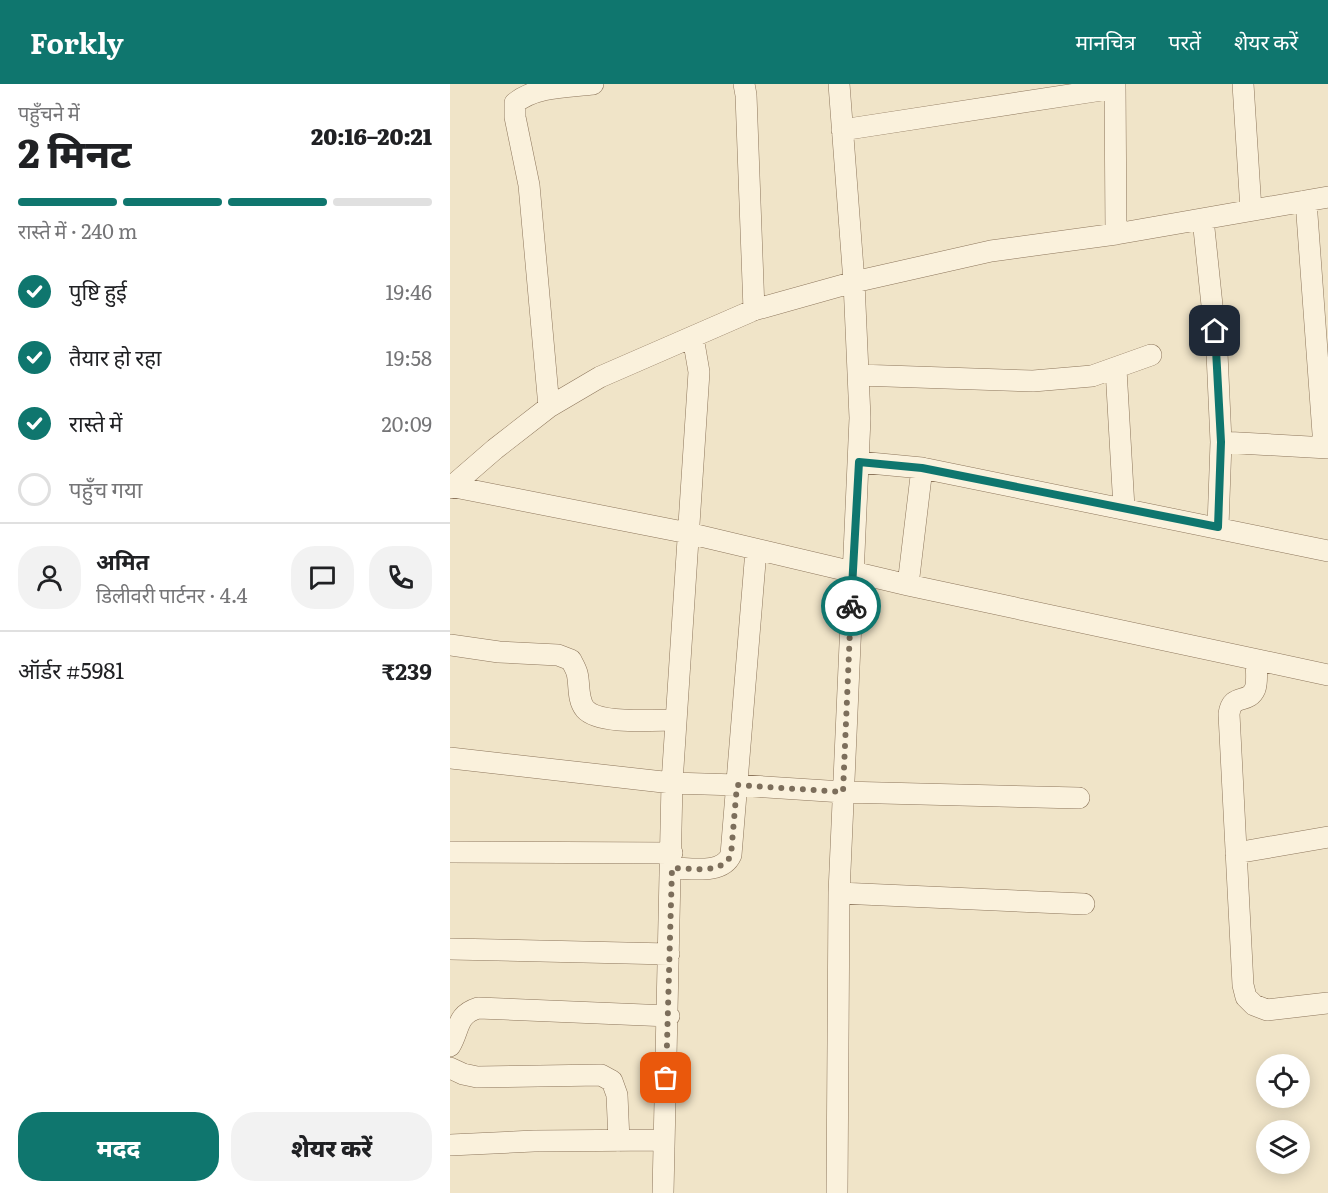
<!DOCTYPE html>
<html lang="hi">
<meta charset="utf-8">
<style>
:root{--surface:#fff;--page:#f2f2f2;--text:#202124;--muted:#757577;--line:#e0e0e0;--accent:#0f766e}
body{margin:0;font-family:Literata,"Noto Sans Devanagari",serif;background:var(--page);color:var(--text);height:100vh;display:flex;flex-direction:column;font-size:22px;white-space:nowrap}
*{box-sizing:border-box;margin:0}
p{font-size:20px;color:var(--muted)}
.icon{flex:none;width:33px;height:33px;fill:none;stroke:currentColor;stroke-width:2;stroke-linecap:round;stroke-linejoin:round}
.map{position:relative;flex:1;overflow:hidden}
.drawer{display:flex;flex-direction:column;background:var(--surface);width:450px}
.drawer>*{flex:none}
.controls{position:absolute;left:806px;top:970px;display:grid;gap:12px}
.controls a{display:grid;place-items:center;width:54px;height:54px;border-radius:50%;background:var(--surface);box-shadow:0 3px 15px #0003;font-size:30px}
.pin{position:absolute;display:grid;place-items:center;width:51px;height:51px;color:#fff;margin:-26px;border-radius:12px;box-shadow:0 3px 9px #0006}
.courier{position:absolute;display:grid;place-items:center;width:60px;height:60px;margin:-30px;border:4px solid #0f766e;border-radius:50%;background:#fff;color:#222;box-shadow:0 2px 8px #0007}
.head em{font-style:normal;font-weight:800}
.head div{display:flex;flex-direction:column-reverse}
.head{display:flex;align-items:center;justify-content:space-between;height:102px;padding:0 18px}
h1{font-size:39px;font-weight:800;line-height:45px}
.bar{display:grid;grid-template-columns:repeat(4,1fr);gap:9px 6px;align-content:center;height:72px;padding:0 18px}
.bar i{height:8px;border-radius:4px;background:var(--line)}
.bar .on{background:var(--accent)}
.bar p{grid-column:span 4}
.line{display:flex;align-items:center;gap:15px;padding:0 18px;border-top:2px solid var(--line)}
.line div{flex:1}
.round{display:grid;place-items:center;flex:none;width:63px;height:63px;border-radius:24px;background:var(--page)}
ol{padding:0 18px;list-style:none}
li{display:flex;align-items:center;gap:18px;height:66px}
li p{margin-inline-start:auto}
li .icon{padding:6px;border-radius:50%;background:var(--accent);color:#fff;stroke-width:4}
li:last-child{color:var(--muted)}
li i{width:33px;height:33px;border:3px solid var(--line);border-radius:50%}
.cta{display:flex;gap:12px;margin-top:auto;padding:12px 18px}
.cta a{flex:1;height:69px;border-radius:24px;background:var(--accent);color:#fff;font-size:24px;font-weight:800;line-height:69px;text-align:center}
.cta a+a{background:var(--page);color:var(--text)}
header{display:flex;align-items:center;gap:36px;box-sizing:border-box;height:84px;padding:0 30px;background:var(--accent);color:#fff}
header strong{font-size:28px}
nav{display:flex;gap:33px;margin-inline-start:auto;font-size:21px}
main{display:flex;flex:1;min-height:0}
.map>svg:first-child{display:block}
</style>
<header>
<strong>Forkly</strong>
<nav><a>मानचित्र</a><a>परतें</a><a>शेयर करें</a></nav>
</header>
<main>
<section class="drawer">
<div class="head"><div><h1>2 मिनट</h1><p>पहुँचने में</p></div><em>20:16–20:21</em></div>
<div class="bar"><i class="on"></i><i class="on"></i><i class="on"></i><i></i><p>रास्ते में · 240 m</p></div>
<ol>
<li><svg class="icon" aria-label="check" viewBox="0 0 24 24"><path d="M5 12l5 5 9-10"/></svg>पुष्टि हुई<p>19:46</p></li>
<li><svg class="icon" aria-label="check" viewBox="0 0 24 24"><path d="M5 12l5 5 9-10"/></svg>तैयार हो रहा<p>19:58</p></li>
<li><svg class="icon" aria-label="check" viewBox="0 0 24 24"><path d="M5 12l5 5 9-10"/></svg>रास्ते में<p>20:09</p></li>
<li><i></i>पहुँच गया</li>
</ol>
<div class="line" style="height:108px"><a class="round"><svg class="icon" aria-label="person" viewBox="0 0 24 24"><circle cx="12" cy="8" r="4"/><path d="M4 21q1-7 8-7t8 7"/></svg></a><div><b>अमित</b><p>डिलीवरी पार्टनर · 4.4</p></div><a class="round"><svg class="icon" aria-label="chat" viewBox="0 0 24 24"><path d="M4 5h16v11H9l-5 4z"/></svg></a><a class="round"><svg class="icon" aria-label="phone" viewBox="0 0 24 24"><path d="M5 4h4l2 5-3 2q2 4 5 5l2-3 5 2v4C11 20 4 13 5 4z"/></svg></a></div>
<div class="line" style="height:78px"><div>ऑर्डर #5981</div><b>₹239</b></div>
<div class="cta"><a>मदद</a><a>शेयर करें</a></div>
</section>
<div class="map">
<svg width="878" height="1109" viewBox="0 0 878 1109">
<rect width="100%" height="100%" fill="#f0e4c8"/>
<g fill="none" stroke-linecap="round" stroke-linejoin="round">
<defs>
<path id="minor" d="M 294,0 L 296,11 L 304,226
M 665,0 L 666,150
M 793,0 L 801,126
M 392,46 L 665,4
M 856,117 L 874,363
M 753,135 L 767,269 L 771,358 L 768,443
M 666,285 L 674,424
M 408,291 L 583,297 L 642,292 L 701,271
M 99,323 L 79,101 L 65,33 L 65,19 C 86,2 117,3 143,0
M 771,358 L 878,364
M 409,378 L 472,384 L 878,467
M 0,402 L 238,449 L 458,501 L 878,591
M 0,404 L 45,365 L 99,323 L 150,293 L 304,226 L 404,198 L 541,167 L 666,150 L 878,113
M 458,501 L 472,384
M 0,561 L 49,568 L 108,571 L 121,576 C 123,580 126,585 127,589 C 130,600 127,615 135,625 C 149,641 205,636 226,636
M 806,576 C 806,585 808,597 805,605 C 798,621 782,608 779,630 L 793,901 L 796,913 L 804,921 L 817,926 L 878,919
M 0,674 L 222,699 L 287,701 L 393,708 L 629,714
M 0,768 L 222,769
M 786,769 L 878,753
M 222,784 C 240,784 272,791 281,771 L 306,466
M 389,809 L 634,820
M 0,865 L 219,870
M 0,962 C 10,945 6,931 28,924 L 219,932
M 0,984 L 13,990 L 27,993 L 151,991 L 162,997 L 167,1011 L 169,1057
M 0,1061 L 84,1057 L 213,1056
M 213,1109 L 222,699 L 249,288 L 243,253
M 387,1109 L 389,809 L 410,334 L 404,198 L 389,0"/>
</defs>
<!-- minor casing -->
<use href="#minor" stroke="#8d765c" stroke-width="22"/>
<!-- minor -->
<use href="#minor" stroke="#faf1dc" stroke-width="21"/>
</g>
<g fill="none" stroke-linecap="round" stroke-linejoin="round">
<!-- done -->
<path stroke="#7c6e5b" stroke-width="6" stroke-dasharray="0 10.8" d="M 216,994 L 222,784 C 240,784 272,791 281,771 L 287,701 L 393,708 L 401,522"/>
<!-- route -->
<path stroke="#0f766e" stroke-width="8" d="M 401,522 L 409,378 L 472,384 L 768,443 L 771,358 L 765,247"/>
</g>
</svg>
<div class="controls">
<a><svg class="icon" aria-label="locate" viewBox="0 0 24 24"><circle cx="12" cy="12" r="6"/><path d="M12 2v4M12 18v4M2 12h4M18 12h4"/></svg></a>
<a><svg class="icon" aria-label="layers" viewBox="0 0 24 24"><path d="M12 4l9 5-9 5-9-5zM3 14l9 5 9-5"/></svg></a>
</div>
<div class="pin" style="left:216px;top:994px;background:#ea580c"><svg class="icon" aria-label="bag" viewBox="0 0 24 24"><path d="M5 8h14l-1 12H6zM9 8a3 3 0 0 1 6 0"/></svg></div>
<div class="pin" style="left:765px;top:247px;background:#1f2937"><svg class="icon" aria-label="home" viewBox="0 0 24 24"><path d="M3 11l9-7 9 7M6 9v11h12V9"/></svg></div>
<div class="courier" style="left:401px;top:522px"><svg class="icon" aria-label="bike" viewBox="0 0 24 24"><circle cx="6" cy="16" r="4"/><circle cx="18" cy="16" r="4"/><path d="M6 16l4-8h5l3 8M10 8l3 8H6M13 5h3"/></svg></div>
</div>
</main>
